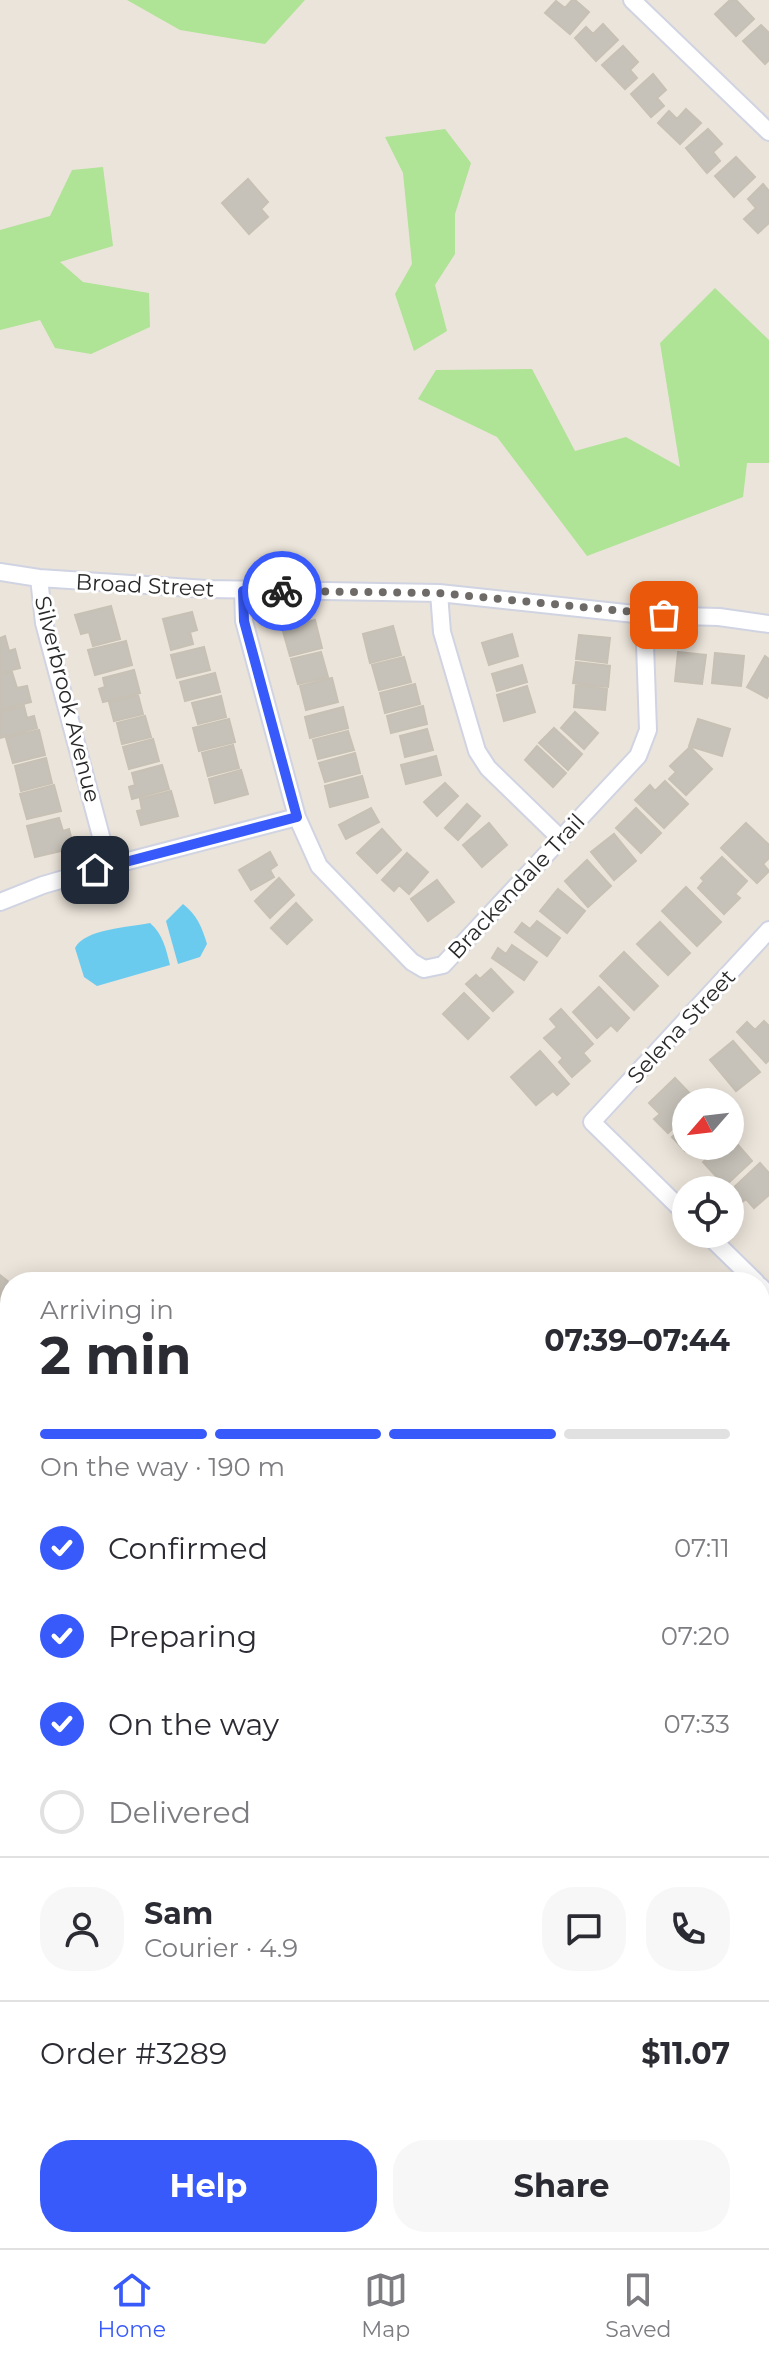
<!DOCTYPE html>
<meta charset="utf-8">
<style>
:root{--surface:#fff;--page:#f7f7f7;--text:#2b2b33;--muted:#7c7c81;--line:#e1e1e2;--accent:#385afb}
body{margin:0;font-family:Montserrat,sans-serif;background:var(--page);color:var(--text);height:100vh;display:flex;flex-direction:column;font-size:30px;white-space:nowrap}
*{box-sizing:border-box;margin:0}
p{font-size:26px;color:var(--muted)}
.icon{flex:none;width:44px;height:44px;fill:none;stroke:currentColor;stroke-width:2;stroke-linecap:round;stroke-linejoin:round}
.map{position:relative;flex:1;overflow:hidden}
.details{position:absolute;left:0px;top:1272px;width:770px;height:976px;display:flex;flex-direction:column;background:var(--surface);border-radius:32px 32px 0 0;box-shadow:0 4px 20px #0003}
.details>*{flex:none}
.needle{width:52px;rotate:242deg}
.tools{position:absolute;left:672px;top:1088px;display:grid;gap:16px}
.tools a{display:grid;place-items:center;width:72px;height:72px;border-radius:50%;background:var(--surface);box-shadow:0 4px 20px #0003;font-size:40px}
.pin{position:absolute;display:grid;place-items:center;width:68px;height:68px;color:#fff;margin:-34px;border-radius:16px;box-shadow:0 4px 12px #0006}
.courier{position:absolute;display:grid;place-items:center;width:80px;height:80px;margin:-40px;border:6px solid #385afb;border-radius:50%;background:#fff;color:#222;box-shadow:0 2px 10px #0007}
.head em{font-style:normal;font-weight:700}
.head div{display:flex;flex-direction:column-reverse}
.head{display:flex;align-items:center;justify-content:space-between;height:136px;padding:0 40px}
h1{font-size:52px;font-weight:700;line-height:60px}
.bar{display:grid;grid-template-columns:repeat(4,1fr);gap:12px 8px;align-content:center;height:96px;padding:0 40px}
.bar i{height:10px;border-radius:6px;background:var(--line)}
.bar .current{background:var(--accent)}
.bar p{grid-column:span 4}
.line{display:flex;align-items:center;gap:20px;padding:0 40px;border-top:2px solid var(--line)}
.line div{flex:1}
.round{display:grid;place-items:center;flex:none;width:84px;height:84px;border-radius:32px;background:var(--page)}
ol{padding:0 40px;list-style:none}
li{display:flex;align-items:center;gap:24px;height:88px}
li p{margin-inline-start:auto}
li .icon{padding:8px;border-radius:50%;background:var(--accent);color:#fff;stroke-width:4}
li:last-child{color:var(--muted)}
li i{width:44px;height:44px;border:4px solid var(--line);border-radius:50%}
.cta{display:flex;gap:16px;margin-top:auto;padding:16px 40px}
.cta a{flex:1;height:92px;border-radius:32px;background:var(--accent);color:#fff;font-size:32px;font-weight:700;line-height:92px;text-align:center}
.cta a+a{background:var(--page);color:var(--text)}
.menu{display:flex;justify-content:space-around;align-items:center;height:112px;border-top:2px solid var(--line);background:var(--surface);font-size:22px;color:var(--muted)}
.menu a{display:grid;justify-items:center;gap:4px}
.menu .current{color:var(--accent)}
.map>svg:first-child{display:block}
</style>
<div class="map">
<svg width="769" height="2248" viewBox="0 0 769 2248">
<rect width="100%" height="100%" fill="#ebe4da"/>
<!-- green -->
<path fill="#afe396" d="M 127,0 L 305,0 L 265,44 L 180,30 Z
M 445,129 L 471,163 L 455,214 L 455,254 L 435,285 L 447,331 L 414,351 L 395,294 L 412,264 L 403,173 L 385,137 Z
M 103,167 L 113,246 L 60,262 L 83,282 L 149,293 L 150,327 L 91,354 L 55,348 L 40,320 L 0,330 L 0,230 L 50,216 L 72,170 Z
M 715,288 L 769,340 L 769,463 L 747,463 L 743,497 L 587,556 L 497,437 L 418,399 L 436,370 L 532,369 L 575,451 L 626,437 L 680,467 L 660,343 Z"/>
<!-- water -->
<path fill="#6bcbef" d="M 183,904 C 197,915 202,927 207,944 L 200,957 L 178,964 L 166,921 Z
M 150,923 C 163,934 166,949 170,965 L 97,986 L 84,977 L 75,948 C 84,929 130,927 150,923 Z"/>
<!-- building -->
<path fill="#c7c2b9" stroke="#c7c0b4" stroke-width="2" d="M 572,0 L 575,0 L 589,12 L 570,34 L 545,13 L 556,1 L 565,8 Z
M 730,0 L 736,0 L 754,19 L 736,36 L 715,14 Z
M 603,24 L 618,40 L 596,61 L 575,38 L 586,27 L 593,34 Z
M 761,25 L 769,33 L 769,60 L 765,64 L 743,41 Z
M 623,46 L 638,62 L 630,70 L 637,78 L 625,89 L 602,65 Z
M 653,74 L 666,90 L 657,98 L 664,106 L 651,117 L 631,94 Z
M 686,109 L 701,123 L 680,144 L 658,123 L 669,111 L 677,119 Z
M 708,129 L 722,144 L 713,152 L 720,161 L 707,173 L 686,148 Z
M 736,157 L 755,177 L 734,197 L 715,176 Z
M 248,179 L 268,202 L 261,209 L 268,217 L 249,234 L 222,203 Z
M 763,184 L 769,191 L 769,223 L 758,233 L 744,219 L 756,208 L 748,199 Z
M 111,606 L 120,639 L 93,646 L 89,632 L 81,634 L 75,615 Z
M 192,612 L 197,630 L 190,632 L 193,644 L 171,650 L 163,619 Z
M 315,620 L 322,648 L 290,656 L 282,628 Z
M 393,626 L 401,655 L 370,663 L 363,634 Z
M 512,634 L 518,656 L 489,665 L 482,643 Z
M 579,635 L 610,638 L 607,663 L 576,659 Z
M 5,636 L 9,651 L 15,649 L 20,668 L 0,673 L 0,638 Z
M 126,641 L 132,665 L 95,675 L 88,650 Z
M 204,647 L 210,670 L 177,678 L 171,655 Z
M 321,652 L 328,677 L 298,684 L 291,659 Z
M 678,652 L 706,655 L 702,684 L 675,681 Z
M 715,653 L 744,656 L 741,686 L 712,683 Z
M 765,656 L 769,659 L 769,694 L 767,698 L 747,687 Z
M 404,657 L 411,682 L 379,690 L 372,665 Z
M 576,662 L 610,666 L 608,687 L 573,683 Z
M 522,665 L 527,682 L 497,691 L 492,674 Z
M 134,670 L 140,693 L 103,702 L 99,689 L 105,687 L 103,678 Z
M 12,672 L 17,688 L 27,686 L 31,702 L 0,710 L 0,675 Z
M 215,673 L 220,692 L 185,701 L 180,682 Z
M 332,678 L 338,702 L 306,710 L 300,686 Z
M 415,684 L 420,704 L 385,713 L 380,693 Z
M 576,685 L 607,689 L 605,710 L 574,707 Z
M 527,686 L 535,712 L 504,721 L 497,695 Z
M 138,695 L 143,714 L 114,721 L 109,702 Z
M 221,696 L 226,717 L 198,724 L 192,703 Z
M 24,706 L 27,718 L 34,716 L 37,728 L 0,738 L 0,712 Z
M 423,706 L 427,724 L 391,733 L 387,716 Z
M 343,707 L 348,728 L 310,738 L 305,717 Z
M 575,712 L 598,733 L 584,749 L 561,728 Z
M 145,716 L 151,737 L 122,744 L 117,723 Z
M 229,719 L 235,742 L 199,751 L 193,728 Z
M 698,719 L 730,729 L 722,756 L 689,746 Z
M 554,728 L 582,754 L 568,770 L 539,743 Z
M 427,729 L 433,750 L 405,757 L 400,736 Z
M 39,730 L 45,755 L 13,763 L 6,738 Z
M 348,731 L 354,750 L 318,759 L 313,740 Z
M 153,739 L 159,761 L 129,769 L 123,747 Z
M 233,745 L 239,768 L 208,776 L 202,753 Z
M 537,746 L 566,773 L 553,787 L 525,760 Z
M 690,747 L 712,769 L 686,795 L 669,779 L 676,772 L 670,766 Z
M 355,753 L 360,773 L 325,782 L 319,763 Z
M 436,756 L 441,775 L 406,784 L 401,765 Z
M 46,758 L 52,783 L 21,791 L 15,766 Z
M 162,765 L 169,789 L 132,799 L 129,787 L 135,785 L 132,773 Z
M 241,770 L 248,794 L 215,803 L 209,779 Z
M 362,776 L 368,797 L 330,807 L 325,786 Z
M 665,781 L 688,804 L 664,828 L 635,800 L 650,785 L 655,791 Z
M 445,783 L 458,796 L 437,816 L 424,802 Z
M 54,785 L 61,811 L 27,819 L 20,794 Z
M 171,791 L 178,816 L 141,825 L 137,811 L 142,810 L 140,799 Z
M 467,804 L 480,816 L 458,840 L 445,828 Z
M 371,808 L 379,822 L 346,839 L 339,825 Z
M 636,808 L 661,833 L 641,853 L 616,828 Z
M 59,818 L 63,831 L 69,829 L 74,848 L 35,857 L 27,826 Z
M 489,823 L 507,845 L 482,867 L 463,845 Z
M 746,823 L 769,845 L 769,858 L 763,864 L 769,871 L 757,883 L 721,848 Z
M 382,829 L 401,850 L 377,873 L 357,853 Z
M 614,834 L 636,861 L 614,880 L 591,852 Z
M 270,852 L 277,865 L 270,870 L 274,877 L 251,890 L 239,870 Z
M 407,853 L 428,872 L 409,894 L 399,885 L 394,891 L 382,880 Z
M 722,857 L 747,881 L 735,894 L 740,898 L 724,914 L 698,888 L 704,881 L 701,878 Z
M 587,860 L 611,886 L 588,907 L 565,881 Z
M 279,878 L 294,895 L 270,918 L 255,901 Z
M 437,880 L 454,902 L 428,921 L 411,899 Z
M 686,887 L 721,922 L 697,946 L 662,911 Z
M 558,889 L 585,911 L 567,933 L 540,911 Z
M 296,903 L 312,920 L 287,944 L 271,928 Z
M 537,921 L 560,938 L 547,956 L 515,932 L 522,923 L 530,929 Z
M 660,922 L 690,953 L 668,975 L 637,944 Z
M 512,945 L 537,962 L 524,980 L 492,958 L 498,948 L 506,954 Z
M 624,952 L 658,986 L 634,1010 L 600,976 Z
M 491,969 L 513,992 L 493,1011 L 466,984 L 476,975 L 480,979 Z
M 599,987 L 629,1018 L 617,1031 L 611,1025 L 597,1038 L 573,1012 Z
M 464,993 L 489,1018 L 468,1039 L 443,1014 Z
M 561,1009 L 593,1044 L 583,1053 L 590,1061 L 572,1077 L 559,1062 L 563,1058 L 544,1038 L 557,1027 L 550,1019 Z
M 764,1021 L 769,1026 L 769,1060 L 766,1063 L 737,1032 L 747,1022 L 755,1030 Z
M 733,1041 L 760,1072 L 736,1091 L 710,1060 Z
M 540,1051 L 569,1084 L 557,1095 L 553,1091 L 536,1105 L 511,1077 Z
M 675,1078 L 698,1102 L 686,1102 L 686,1116 L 668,1133 L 654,1119 L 660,1114 L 649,1103 Z
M 686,1124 L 686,1146 L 691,1146 L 685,1151 L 672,1137 Z
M 731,1137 L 752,1161 L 725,1186 L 703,1162 L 721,1146 L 730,1146 Z
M 760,1163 L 769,1173 L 769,1195 L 754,1208 L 746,1199 L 741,1203 L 730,1191 Z
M 0,1275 L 10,1283 L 10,1362 L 0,1354 Z
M 765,1351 L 769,1355 L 769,1370 L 767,1372 L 769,1374 L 769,1393 L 760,1401 L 760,1356 Z
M 768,1487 L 769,1488 L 769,1677 L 760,1668 L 760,1495 Z
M 10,1560 L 10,1598 L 0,1589 L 0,1571 Z
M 10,1732 L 10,1762 L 0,1752 L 0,1742 Z
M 769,1939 L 769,1991 L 760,1982 L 760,1948 Z
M 760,2035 L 769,2043 L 769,2073 L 764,2078 L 760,2074 Z
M 769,2104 L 769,2170 L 767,2172 L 760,2166 L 760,2114 Z
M 47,2238 L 107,2238 L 118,2248 L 38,2248 Z
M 251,2238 L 311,2238 L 302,2248 L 241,2248 Z
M 470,2238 L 575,2238 L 565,2248 L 481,2248 Z"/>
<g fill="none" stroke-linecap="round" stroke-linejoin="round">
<defs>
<path id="minor" d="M 632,0 L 769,132
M 0,572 L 39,578 L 207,589 L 439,593 L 644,615 L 719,617 L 769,624
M 39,578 L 44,623 L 109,866
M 243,591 L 244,621 L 291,795 L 297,817 L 319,866 L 412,962 L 424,969 L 443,965 L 638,756 L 648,730 L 644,615
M 439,593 L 442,632 L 477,751 L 488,768 L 561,839
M 0,902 L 43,885 L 109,866 L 297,817
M 686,1214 L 592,1122 L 769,930
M 707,1234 L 756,1282
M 760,1286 L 769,1295
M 0,1829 L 10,1839
M 760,1837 L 769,1827
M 0,2175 L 10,2164
M 380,2248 L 389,2238"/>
</defs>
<!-- minor casing -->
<use href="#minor" stroke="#d0d3e2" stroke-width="20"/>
<!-- minor -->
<use href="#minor" stroke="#fff" stroke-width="16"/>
</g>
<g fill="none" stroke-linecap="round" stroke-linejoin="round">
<!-- done -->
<path stroke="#6d6a67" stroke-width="8" stroke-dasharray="0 14.4" d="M 282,591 L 439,593 L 664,615"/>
<!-- route -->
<path stroke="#385afb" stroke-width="10" d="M 95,870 L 297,817 L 244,621 L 243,591 L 282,591"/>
</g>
<g text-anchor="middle" stroke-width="6" stroke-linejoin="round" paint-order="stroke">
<!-- street labels -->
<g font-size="22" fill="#292929" stroke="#fff">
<text transform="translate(145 585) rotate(3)" y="8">Broad Street</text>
<text transform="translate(68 699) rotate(76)" y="8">Silverbrook Avenue</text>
<text transform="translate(516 886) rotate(-47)" y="8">Brackendale Trail</text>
<text transform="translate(681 1026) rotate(-47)" y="8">Selena Street</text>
</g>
</g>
</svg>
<div class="tools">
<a><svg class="needle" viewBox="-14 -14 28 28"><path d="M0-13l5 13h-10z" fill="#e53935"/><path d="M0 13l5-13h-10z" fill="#7c7c81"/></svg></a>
<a><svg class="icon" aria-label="locate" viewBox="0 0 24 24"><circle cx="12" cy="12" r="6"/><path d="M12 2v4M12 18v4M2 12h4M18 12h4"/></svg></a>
</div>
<div class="pin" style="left:664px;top:615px;background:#ea580c"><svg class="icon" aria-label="bag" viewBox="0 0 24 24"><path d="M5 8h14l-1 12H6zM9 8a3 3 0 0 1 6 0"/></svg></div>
<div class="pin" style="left:95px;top:870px;background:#1f2937"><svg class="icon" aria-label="home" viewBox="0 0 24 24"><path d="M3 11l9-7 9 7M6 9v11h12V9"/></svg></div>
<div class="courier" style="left:282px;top:591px"><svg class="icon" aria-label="bike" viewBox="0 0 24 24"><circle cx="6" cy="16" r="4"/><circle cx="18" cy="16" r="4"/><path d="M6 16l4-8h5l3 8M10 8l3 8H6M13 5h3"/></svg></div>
<section class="details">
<div class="head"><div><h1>2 min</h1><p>Arriving in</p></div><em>07:39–07:44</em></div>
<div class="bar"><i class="current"></i><i class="current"></i><i class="current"></i><i></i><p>On the way · 190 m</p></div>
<ol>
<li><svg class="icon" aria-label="check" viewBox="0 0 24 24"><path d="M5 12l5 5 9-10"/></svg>Confirmed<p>07:11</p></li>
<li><svg class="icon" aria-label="check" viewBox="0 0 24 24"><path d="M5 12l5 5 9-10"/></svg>Preparing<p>07:20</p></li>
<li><svg class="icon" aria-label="check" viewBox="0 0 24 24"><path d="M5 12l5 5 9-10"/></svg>On the way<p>07:33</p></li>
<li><i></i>Delivered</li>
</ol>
<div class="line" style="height:144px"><a class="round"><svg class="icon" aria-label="person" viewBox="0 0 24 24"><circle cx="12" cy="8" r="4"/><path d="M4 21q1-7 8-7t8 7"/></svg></a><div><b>Sam</b><p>Courier · 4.9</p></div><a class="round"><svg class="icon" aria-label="chat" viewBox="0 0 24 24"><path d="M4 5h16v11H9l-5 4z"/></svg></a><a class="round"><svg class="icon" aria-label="phone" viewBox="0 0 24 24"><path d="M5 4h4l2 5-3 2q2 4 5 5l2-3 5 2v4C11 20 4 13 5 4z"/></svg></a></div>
<div class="line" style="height:104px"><div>Order #3289</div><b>$11.07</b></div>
<div class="cta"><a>Help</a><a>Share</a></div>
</section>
</div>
<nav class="menu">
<a class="current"><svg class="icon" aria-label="home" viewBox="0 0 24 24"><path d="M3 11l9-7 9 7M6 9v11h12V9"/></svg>Home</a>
<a><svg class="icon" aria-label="map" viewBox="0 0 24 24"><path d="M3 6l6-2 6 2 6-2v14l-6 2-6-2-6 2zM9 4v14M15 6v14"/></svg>Map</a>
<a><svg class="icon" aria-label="saved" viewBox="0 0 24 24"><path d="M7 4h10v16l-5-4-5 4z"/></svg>Saved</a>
</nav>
